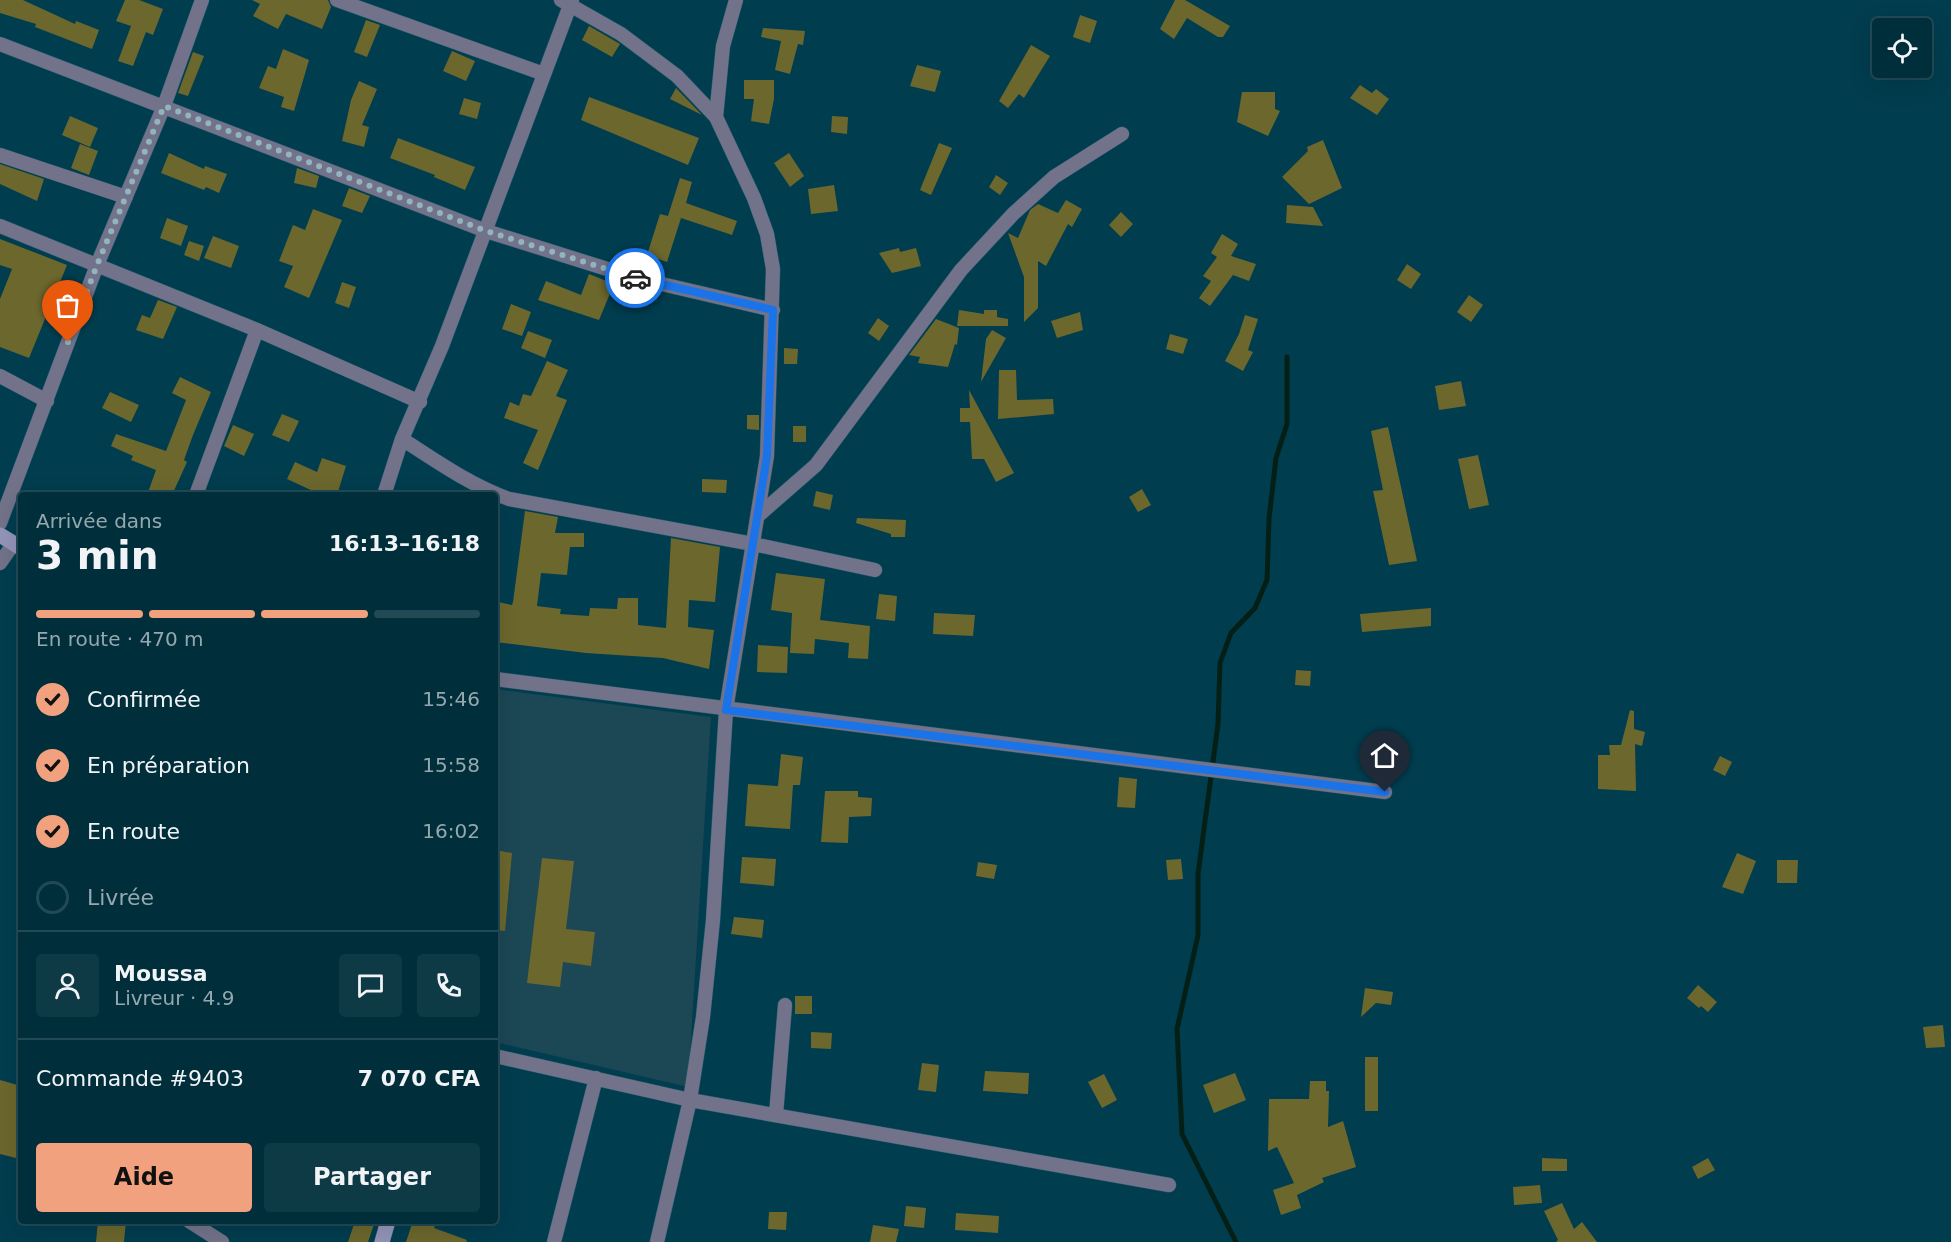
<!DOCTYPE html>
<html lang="fr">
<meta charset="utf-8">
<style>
:root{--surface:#002e3b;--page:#0e3a46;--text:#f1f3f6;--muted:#95a8af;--line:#224a55;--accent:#f1a17d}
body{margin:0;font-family:"DejaVu Sans",sans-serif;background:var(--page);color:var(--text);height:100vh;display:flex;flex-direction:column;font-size:22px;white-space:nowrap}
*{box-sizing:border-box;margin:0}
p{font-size:20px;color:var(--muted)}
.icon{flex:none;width:33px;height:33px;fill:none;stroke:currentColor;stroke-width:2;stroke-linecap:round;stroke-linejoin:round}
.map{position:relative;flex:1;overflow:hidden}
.side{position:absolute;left:18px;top:492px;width:480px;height:732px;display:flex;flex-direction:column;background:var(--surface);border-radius:6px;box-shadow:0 6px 24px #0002,0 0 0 2px var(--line)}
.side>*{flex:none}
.fabs{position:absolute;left:1872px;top:18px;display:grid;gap:12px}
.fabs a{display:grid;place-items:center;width:60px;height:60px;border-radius:6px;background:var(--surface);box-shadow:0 6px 24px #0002,0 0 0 2px var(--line);font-size:30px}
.pin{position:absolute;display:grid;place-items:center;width:51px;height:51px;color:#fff;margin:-62px -26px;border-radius:50% 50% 50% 0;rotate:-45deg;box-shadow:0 0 6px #0007}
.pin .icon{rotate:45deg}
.courier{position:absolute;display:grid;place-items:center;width:60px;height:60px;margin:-30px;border:4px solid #1a73e8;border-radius:50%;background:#fff;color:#222;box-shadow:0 2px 8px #0007}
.overview em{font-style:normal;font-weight:800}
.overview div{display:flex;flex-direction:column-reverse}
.overview{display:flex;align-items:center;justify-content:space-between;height:102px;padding:0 18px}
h1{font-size:39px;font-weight:800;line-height:45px}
.bar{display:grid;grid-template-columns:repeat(4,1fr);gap:9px 6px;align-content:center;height:72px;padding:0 18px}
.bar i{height:8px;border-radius:4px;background:var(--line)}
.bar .selected{background:var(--accent)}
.bar p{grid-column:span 4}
.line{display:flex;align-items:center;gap:15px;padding:0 18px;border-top:2px solid var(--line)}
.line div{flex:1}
.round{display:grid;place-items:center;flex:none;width:63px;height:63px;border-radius:6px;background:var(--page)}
ol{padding:0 18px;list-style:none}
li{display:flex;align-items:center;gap:18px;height:66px}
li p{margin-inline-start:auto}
li .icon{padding:6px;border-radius:50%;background:var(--accent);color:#111;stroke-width:4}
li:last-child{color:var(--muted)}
li i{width:33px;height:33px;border:3px solid var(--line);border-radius:50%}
.primary-button{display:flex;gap:12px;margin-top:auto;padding:12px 18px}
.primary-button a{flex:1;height:69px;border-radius:6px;background:var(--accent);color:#111;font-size:24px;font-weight:800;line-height:69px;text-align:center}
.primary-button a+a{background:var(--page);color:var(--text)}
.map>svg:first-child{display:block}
</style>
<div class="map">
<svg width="1951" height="1242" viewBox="0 0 1951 1242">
<rect width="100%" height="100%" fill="#003d4f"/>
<!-- built -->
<path fill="#1c4755" d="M 495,689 L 711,717 L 688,1087 L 495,1042 Z"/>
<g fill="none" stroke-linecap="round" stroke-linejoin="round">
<!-- stream -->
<path stroke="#042016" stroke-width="5" d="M 1236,1242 L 1182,1134 L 1177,1029 L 1198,935 L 1198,874 L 1218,724 L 1220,663 L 1231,633 L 1255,608 L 1267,580 L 1269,519 L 1276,458 L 1287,424 L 1287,357"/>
</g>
<!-- building -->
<path fill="#6c672d" d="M 0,0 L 23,0 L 75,24 L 76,21 L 99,30 L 92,49 L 35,27 L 36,24 L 0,13 Z
M 125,0 L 139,0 L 163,9 L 153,35 L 146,32 L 133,66 L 118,61 L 131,26 L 116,21 Z
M 328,0 L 331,7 L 322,29 L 286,14 L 278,29 L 253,16 L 260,4 L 252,0 Z
M 1175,0 L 1185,0 L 1230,26 L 1223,37 L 1218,37 L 1187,18 L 1174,39 L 1160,29 Z
M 1080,15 L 1097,21 L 1090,43 L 1073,37 Z
M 366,20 L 380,25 L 367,57 L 354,52 Z
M 589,26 L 620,44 L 612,57 L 582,40 Z
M 763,28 L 805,31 L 803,45 L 798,44 L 790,74 L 775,70 L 781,41 L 761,37 Z
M 1031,45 L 1050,56 L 1024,98 L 1019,94 L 1008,108 L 999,101 Z
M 283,49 L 309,60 L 294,111 L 281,107 L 284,97 L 259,88 L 268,66 L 276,69 Z
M 452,51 L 475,61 L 466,81 L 443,71 Z
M 193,52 L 204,56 L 188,96 L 178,93 Z
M 917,65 L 941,71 L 935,92 L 910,86 Z
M 744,80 L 774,80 L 774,99 L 769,124 L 751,121 L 754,99 L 744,99 Z
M 359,81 L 377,89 L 362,125 L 369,127 L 364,147 L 342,141 L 351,100 Z
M 1360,85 L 1372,93 L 1376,89 L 1389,99 L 1377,115 L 1350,98 Z
M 676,88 L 702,115 L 670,99 Z
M 1242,92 L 1275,92 L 1275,109 L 1280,111 L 1268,136 L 1237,122 Z
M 589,97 L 699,138 L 688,165 L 581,120 Z
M 464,98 L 481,103 L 477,119 L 459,114 Z
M 70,116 L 98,128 L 90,147 L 62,135 Z
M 832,116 L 848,117 L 847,134 L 831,132 Z
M 398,138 L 475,167 L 465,190 L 434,177 L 435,175 L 390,158 Z
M 1323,140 L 1342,188 L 1309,204 L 1282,177 L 1308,151 L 1307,147 Z
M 939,143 L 952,148 L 931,195 L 920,190 Z
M 80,144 L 98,151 L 89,175 L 71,168 Z
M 169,153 L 204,169 L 205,166 L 227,174 L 219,193 L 206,187 L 204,190 L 161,173 Z
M 789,153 L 804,176 L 790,187 L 774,163 Z
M 0,164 L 44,179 L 37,201 L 0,184 Z
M 297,168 L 319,176 L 316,188 L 294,183 Z
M 996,175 L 1008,183 L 1000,195 L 989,187 Z
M 680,178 L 692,182 L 686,203 L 737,221 L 732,235 L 681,218 L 667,262 L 647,255 L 660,214 L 668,216 Z
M 834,185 L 838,211 L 811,214 L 808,189 Z
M 349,188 L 370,196 L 362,213 L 342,206 Z
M 1066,200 L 1082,209 L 1072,227 L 1068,224 L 1046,266 L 1038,261 L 1038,308 L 1024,322 L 1024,277 L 1008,233 L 1018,238 L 1030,210 L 1038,204 L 1058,213 Z
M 1287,205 L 1313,207 L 1323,226 L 1286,223 Z
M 313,209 L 342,220 L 309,298 L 284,287 L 293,266 L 279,261 L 293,225 L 305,230 Z
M 1121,212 L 1133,224 L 1121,237 L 1109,225 Z
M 167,218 L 188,226 L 181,246 L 160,238 Z
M 1222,234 L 1238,244 L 1231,256 L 1256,264 L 1249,281 L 1233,275 L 1210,306 L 1199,298 L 1211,281 L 1203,276 L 1217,257 L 1211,253 Z
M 213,236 L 239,246 L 231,268 L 204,258 Z
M 0,239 L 67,265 L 29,358 L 0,347 L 0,299 L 12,269 L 0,265 Z
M 189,241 L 204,246 L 199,261 L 184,255 Z
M 899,248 L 900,252 L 916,248 L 921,266 L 892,273 L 879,253 Z
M 1407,264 L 1421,274 L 1411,289 L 1397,280 Z
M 589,274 L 614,284 L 599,320 L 538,300 L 546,281 L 581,295 Z
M 342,282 L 356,287 L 349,308 L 335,303 Z
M 1469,295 L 1483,305 L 1471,322 L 1457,312 Z
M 158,300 L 177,307 L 163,339 L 136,330 L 142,315 L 150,318 Z
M 511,304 L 531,312 L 522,336 L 502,329 Z
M 959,310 L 984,314 L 984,310 L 997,310 L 997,317 L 1008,319 L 1008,326 L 957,326 Z
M 1080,312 L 1083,330 L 1057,338 L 1051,321 Z
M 1245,315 L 1258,319 L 1248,350 L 1253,352 L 1243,371 L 1225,361 L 1239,334 Z
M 878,318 L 889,326 L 879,341 L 868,333 Z
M 936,319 L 959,328 L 957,345 L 955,344 L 948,367 L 918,363 L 920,357 L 909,355 Z
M 992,330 L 1006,338 L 981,382 L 986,339 Z
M 528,331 L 552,340 L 545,358 L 521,348 Z
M 1170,334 L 1188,339 L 1183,354 L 1166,349 Z
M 784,348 L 798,349 L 797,364 L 784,364 Z
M 547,361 L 568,370 L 556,396 L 567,400 L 538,470 L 523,463 L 538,430 L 504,418 L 510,402 L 519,406 L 523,394 L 531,396 Z
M 999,370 L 1016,370 L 1017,400 L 1053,399 L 1054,414 L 998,419 Z
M 180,377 L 211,392 L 193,435 L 184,460 L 187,462 L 172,495 L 147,495 L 156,470 L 131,460 L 133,456 L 111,446 L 116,434 L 166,451 L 186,400 L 172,393 Z
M 1461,381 L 1466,406 L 1439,410 L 1435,386 Z
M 969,390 L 1014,473 L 996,482 L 984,459 L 972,459 L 970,422 L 960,422 L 960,408 L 970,408 Z
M 110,392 L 139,405 L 131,422 L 102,408 Z
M 282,414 L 299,421 L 289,442 L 272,435 Z
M 747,415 L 759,415 L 759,430 L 747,429 Z
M 233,425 L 254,434 L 244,456 L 224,446 Z
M 793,426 L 806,426 L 806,442 L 793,442 Z
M 1388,427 L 1417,561 L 1389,565 L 1373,491 L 1383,490 L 1371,431 Z
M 1478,455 L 1489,505 L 1469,509 L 1458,459 Z
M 322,458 L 346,466 L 337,495 L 312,495 L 313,491 L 287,479 L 295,462 L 317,472 Z
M 702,479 L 727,480 L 726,493 L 702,492 Z
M 1142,489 L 1151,505 L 1138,512 L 1129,497 Z
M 816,491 L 833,495 L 830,510 L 813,506 Z
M 525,511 L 558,517 L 555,533 L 584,533 L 584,547 L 570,547 L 567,575 L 541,573 L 537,606 L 561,609 L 560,614 L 589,616 L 590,608 L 617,609 L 618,598 L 638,598 L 638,625 L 666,628 L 671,538 L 720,547 L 715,602 L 689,600 L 688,627 L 714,630 L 709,669 L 663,658 L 586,653 L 495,642 L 498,602 L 512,605 L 513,602 Z
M 857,518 L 906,520 L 905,537 L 891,537 L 891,534 L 856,523 Z
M 776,573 L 825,579 L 820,620 L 870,626 L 868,659 L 848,658 L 849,643 L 815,639 L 814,654 L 790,653 L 792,613 L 771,610 Z
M 879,594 L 897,596 L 895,621 L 876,619 Z
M 1431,608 L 1431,626 L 1362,632 L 1360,614 Z
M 934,613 L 975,615 L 973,636 L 933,634 Z
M 758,645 L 788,647 L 787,673 L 757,672 Z
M 1296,670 L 1311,671 L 1310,686 L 1295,685 Z
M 1630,710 L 1634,711 L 1634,729 L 1645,732 L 1642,746 L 1635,744 L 1636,791 L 1598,789 L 1598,755 L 1610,755 L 1609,745 L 1621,745 Z
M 781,754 L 803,757 L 800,785 L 793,785 L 790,829 L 745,826 L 748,784 L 778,786 Z
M 1720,756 L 1732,762 L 1725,776 L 1713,770 Z
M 1119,777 L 1137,779 L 1135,808 L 1117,807 Z
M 825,791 L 858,791 L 858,797 L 872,798 L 871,816 L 849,817 L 848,843 L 821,842 Z
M 495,850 L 512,853 L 505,931 L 495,930 Z
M 1737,853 L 1756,861 L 1743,894 L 1722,887 Z
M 742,857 L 776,859 L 774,886 L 740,883 Z
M 542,858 L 574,861 L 566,929 L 595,932 L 591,966 L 563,962 L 560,987 L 527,983 Z
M 1181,859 L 1183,879 L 1168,880 L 1166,860 Z
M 1777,860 L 1798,860 L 1797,883 L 1777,883 Z
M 978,862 L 997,865 L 994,879 L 976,876 Z
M 734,917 L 764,920 L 762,938 L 731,934 Z
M 1698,985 L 1717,1002 L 1708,1012 L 1701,1006 L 1699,1008 L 1687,998 Z
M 1365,988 L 1393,992 L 1391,1005 L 1376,1003 L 1361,1017 Z
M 795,996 L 812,996 L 812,1014 L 795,1014 Z
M 1943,1025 L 1945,1047 L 1926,1048 L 1923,1027 Z
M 811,1032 L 832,1033 L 831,1049 L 811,1048 Z
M 1365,1057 L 1378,1057 L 1378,1111 L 1365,1111 Z
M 922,1063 L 939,1065 L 936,1092 L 918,1090 Z
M 985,1071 L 1029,1073 L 1028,1094 L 983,1091 Z
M 1235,1073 L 1246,1100 L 1214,1113 L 1203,1085 Z
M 1104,1074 L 1117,1100 L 1102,1108 L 1088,1082 Z
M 0,1080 L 21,1086 L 21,1140 L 16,1158 L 0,1154 Z
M 1310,1081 L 1326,1081 L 1326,1091 L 1329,1091 L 1328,1127 L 1343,1121 L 1356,1167 L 1322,1178 L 1324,1182 L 1297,1195 L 1301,1208 L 1281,1215 L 1273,1190 L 1294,1183 L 1277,1147 L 1268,1151 L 1269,1099 L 1309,1099 Z
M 1542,1158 L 1567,1159 L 1567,1171 L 1542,1171 Z
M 1708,1158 L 1715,1170 L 1698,1179 L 1692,1167 Z
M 1540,1185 L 1542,1203 L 1514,1205 L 1513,1187 Z
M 1562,1203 L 1574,1229 L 1582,1222 L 1597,1242 L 1556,1242 L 1558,1240 L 1544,1211 Z
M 906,1206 L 926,1208 L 924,1228 L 904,1226 Z
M 769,1212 L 787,1212 L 786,1230 L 768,1229 Z
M 956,1213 L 999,1216 L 998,1233 L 955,1230 Z
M 98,1221 L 126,1221 L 124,1242 L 96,1242 Z
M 355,1221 L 375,1221 L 368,1242 L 348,1242 Z
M 413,1221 L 436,1221 L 434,1228 L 467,1240 L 466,1242 L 406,1242 Z
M 873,1225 L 899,1229 L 896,1242 L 870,1242 Z"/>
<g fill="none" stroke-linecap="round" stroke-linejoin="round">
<defs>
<path id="street" d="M 337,0 L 544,74
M 561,0 L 621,34 L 677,76 L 716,117 L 754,198 L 767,234 L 773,269 L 767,456 L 726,710 L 713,920 L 703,1017 L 690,1100 L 657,1242
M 0,44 L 486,231 L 636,278 L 773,310
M 716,117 L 723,46 L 736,0
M 0,155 L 126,197
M 0,226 L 257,330 L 420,402
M 0,376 L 47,401
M 402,439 C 436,461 470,485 509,499 L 753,544 L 875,570
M 196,495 L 257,330
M 384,495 L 402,439 L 442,346 L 572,0
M 760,514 L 816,465 L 961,270 L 1013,214 L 1054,177 L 1122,134
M 0,523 L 97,265 L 164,106 L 202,0
M 0,563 L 14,543
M 495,679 L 1385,792
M 495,1056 L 690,1100 L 1169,1185
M 776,1115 L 785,1005
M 189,1221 L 222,1242
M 554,1242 L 596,1078"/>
<path id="secondary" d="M 0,535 L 21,548
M 382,1242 L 388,1221"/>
</defs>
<!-- street casing -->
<use href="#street" stroke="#245a6b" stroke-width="15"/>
<!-- secondary casing -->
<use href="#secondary" stroke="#245a6b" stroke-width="16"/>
<!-- street -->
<use href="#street" stroke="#72738a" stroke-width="14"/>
<!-- secondary -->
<use href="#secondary" stroke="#9494b9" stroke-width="15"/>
</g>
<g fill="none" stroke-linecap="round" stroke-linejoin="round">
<!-- done -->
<path stroke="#92b4bf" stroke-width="6" stroke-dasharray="0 10.8" d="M 68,342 L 97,265 L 164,106 L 486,231 L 635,278"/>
<!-- route -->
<path stroke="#1a73e8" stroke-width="8" d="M 635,278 L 773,310 L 767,456 L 726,710 L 1385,792"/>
</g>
</svg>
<div class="fabs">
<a><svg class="icon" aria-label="locate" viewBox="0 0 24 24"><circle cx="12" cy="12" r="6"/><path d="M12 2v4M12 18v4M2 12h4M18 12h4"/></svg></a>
</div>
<div class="pin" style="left:68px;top:342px;background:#ea580c"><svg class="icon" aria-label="bag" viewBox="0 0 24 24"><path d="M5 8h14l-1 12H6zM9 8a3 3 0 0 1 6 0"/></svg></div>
<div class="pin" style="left:1385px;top:792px;background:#1f2937"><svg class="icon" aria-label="home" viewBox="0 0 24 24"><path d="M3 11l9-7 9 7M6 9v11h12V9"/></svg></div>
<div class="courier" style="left:635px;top:278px"><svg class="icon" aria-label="car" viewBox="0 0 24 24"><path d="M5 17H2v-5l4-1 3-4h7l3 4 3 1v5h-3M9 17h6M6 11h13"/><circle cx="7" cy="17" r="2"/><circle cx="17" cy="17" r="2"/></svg></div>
<section class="side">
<div class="overview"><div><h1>3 min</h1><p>Arrivée dans</p></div><em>16:13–16:18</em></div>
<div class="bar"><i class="selected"></i><i class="selected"></i><i class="selected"></i><i></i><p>En route · 470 m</p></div>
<ol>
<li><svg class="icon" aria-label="check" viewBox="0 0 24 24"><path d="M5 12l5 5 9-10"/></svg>Confirmée<p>15:46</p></li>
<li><svg class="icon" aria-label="check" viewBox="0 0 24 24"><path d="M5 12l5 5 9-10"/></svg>En préparation<p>15:58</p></li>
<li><svg class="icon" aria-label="check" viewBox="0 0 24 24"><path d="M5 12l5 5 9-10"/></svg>En route<p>16:02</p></li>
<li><i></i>Livrée</li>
</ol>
<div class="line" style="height:108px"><a class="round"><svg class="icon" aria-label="person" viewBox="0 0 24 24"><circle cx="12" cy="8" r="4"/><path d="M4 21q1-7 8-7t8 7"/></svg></a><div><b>Moussa</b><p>Livreur · 4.9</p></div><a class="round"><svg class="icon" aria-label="chat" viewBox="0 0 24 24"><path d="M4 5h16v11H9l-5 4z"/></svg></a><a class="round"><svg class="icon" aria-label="phone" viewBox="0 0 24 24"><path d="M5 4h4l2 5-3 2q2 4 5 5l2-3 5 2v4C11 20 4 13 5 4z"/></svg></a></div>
<div class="line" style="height:78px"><div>Commande #9403</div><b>7 070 CFA</b></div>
<div class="primary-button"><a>Aide</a><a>Partager</a></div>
</section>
</div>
